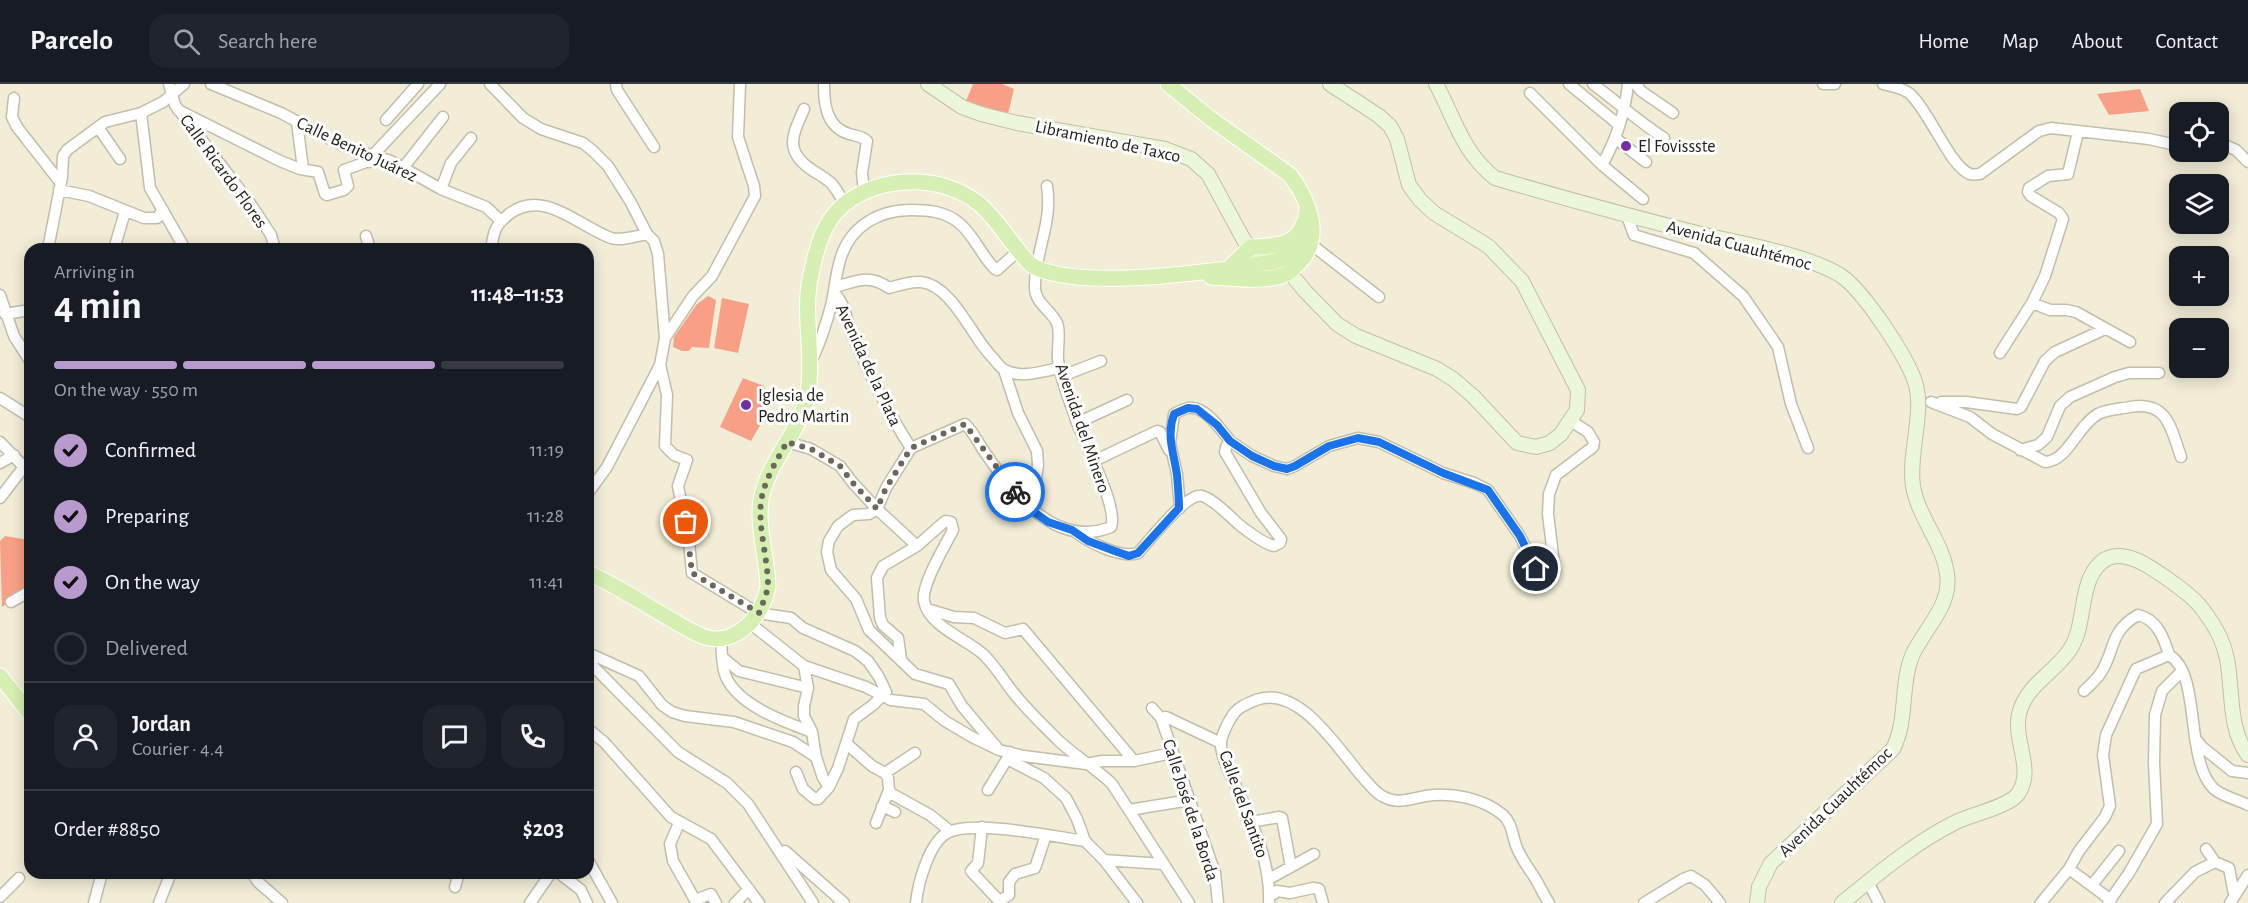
<!DOCTYPE html>
<meta charset="utf-8">
<style>
:root{--surface:#171b24;--page:#20242c;--text:#f1f3f6;--muted:#9ea1a6;--line:#363941;--accent:#b99acf}
body{margin:0;font-family:"Alegreya Sans",sans-serif;background:var(--page);color:var(--text);height:100vh;display:flex;flex-direction:column;font-size:22px;white-space:nowrap}
*{box-sizing:border-box;margin:0}
p{font-size:20px;color:var(--muted)}
.icon{flex:none;width:33px;height:33px;fill:none;stroke:currentColor;stroke-width:2;stroke-linecap:round;stroke-linejoin:round}
.map{position:relative;flex:1;overflow:hidden}
.side{position:absolute;left:24px;top:159px;width:570px;height:636px;display:flex;flex-direction:column;background:var(--surface);border-radius:18px;box-shadow:0 3px 15px #0003}
.side>*{flex:none}
.fabs{position:absolute;left:2169px;top:18px;display:grid;gap:12px}
.fabs a{display:grid;place-items:center;width:60px;height:60px;border-radius:12px;background:var(--surface);box-shadow:0 3px 15px #0003;font-size:30px}
.pin{position:absolute;display:grid;place-items:center;width:51px;height:51px;color:#fff;margin:-26px;border:3px solid #fff;border-radius:50%;box-shadow:0 2px 6px #0007}
.courier{position:absolute;display:grid;place-items:center;width:60px;height:60px;margin:-30px;border:4px solid #1a73e8;border-radius:50%;background:#fff;color:#222;box-shadow:0 2px 8px #0007}
.summary em{font-style:normal;font-weight:600}
.summary div{display:flex;flex-direction:column-reverse}
.summary{display:flex;align-items:center;justify-content:space-between;height:102px;padding:0 30px}
h1{font-size:39px;font-weight:600;line-height:45px}
.bar{display:grid;grid-template-columns:repeat(4,1fr);gap:9px 6px;align-content:center;height:72px;padding:0 30px}
.bar i{height:8px;border-radius:4px;background:var(--line)}
.bar .selected{background:var(--accent)}
.bar p{grid-column:span 4}
.line{display:flex;align-items:center;gap:15px;padding:0 30px;border-top:2px solid var(--line)}
.line div{flex:1}
.round{display:grid;place-items:center;flex:none;width:63px;height:63px;border-radius:18px;background:var(--page)}
ol{padding:0 30px;list-style:none}
li{display:flex;align-items:center;gap:18px;height:66px}
li p{margin-inline-start:auto}
li .icon{padding:6px;border-radius:50%;background:var(--accent);color:#111;stroke-width:4}
li:last-child{color:var(--muted)}
li i{width:33px;height:33px;border:3px solid var(--line);border-radius:50%}
header{display:flex;align-items:center;gap:36px;box-sizing:border-box;height:84px;padding:0 30px;background:var(--surface);border-bottom:2px solid var(--line)}
header strong{font-size:28px}
nav{display:flex;gap:33px;margin-inline-start:auto;font-size:21px}
.search{width:420px;height:54px;background:var(--page);display:flex;align-items:center;gap:15px;box-sizing:border-box;padding:0 21px;border-radius:18px;color:var(--muted);font-size:22px}
.map>svg:first-child{display:block}
</style>
<header>
<strong>Parcelo</strong>
<div class="search"><svg class="icon" aria-label="search" viewBox="0 0 24 24"><circle cx="10" cy="10" r="6"/><path d="M15 15l6 6"/></svg>Search here</div>
<nav><a>Home</a><a>Map</a><a>About</a><a>Contact</a></nav>
</header>
<div class="map">
<svg width="2248" height="819" viewBox="0 0 2248 819">
<rect width="100%" height="100%" fill="#f1edd7"/>
<!-- green -->
<path fill="#f8a085" d="M 973,0 L 1002,0 L 1014,5 L 1008,30 L 966,17 Z
M 2140,5 L 2149,27 L 2109,31 L 2097,10 Z
M 708,212 L 716,216 L 709,264 L 692,263 L 689,267 L 682,267 L 673,263 L 674,253 L 697,220 Z
M 722,214 L 749,220 L 738,269 L 714,264 Z
M 743,294 L 764,302 C 772,326 763,336 751,357 L 720,343 Z
M 5,452 L 29,456 L 30,455 L 30,500 L 2,523 L 0,457 Z"/>
<g fill="none" stroke-linecap="round" stroke-linejoin="round">
<defs>
<path id="street" d="M 169,0 L 175,21 L 250,119 L 271,151 L 275,165
M 211,0 L 281,29 L 328,54 L 351,65 L 391,77 L 441,105 L 486,123 L 500,136
M 490,0 L 523,34 L 541,45 L 583,59 L 593,67 L 608,82 L 630,117 L 647,150 L 654,157 L 658,170 L 665,254 L 660,281 L 667,311 L 665,362 L 674,371 L 687,376 L 678,402 L 689,458 L 692,489 L 758,529 L 791,534 L 803,544 L 855,567 L 868,577 L 879,593 L 886,608 L 873,621 L 854,635 L 838,684 L 829,703 L 818,715 L 815,715 L 803,705 L 796,688
M 616,0 L 617,6 L 654,63
M 1569,0 L 1619,41
M 1593,0 C 1617,18 1638,37 1664,54
M 1636,0 L 1641,7 L 1673,29
M 1823,0 L 1835,0
M 1883,0 C 1891,2 1902,4 1909,9 C 1929,26 1950,83 1970,90 C 1973,91 1977,90 1980,90 L 2039,47 L 2051,44 L 2149,55 L 2180,62
M 824,1 C 824,22 827,43 849,50 C 856,52 862,52 867,57 L 862,89 L 864,107
M 1530,9 L 1602,81 L 1643,115
M 14,14 L 12,33 L 17,43 L 60,98
M 804,25 C 792,52 784,67 812,86 C 818,90 827,95 832,100 C 837,106 841,114 845,120
M 178,26 L 280,77 L 300,85 L 318,88 L 325,110 L 327,111 L 344,106 L 348,102 L 344,86 L 366,78 L 383,77
M 141,29 L 150,104 L 185,165
M 386,36 L 418,0
M 297,38 L 303,85
M 98,43 L 120,75
M 1615,54 L 1646,78
M 2218,58 L 2236,66 L 2248,78
M 373,71 L 440,0
M 1602,81 C 1616,56 1625,29 1628,0
M 403,84 L 443,33
M 441,105 L 451,79 L 471,54
M 59,106 L 89,112 L 144,134 L 157,134 L 163,126
M 1627,132 L 1634,151 L 1694,169 L 1743,212 L 1778,263 L 1791,320 L 1808,364
M 366,152 L 370,165
M 1312,161 L 1379,213
M 48,165 L 62,93 L 63,72 L 67,66 L 105,38 L 141,29 L 163,18 L 184,0
M 114,165 L 125,128
M 491,165 C 494,146 495,142 509,130 C 544,104 578,142 611,154 C 620,157 637,152 647,150
M 835,203 C 857,197 869,190 889,204 C 899,201 910,197 921,198 C 952,201 972,253 992,273 C 996,277 1000,284 1005,286 C 1021,295 1044,287 1060,284
M 834,209 C 846,220 846,237 852,251 C 870,290 888,329 911,364
M 0,211 L 14,252 L 30,277
M 2032,219 L 2050,226 L 2066,226 L 2076,228 L 2130,258
M 5,230 L 30,226
M 665,254 L 693,212 L 712,192 L 755,112 L 754,102 L 738,53 L 740,0
M 2000,269 L 2032,219 L 2045,192 L 2063,135 L 2059,129 L 2031,112 L 2028,108 L 2029,104 L 2048,92 L 2068,90 L 2078,48
M 811,278 C 820,259 827,238 832,218 C 835,203 836,188 841,173 C 851,142 879,126 911,126 C 927,126 945,127 959,139 C 974,151 981,171 995,185 L 997,186 L 1017,168
M 1004,286 L 1018,329 L 1037,367 L 1038,381 L 1031,426
M 1062,292 L 1101,277
M 0,314 L 30,333
M 1931,318 L 1970,333 L 1992,350 L 2045,378 C 2068,377 2077,342 2098,330 C 2107,325 2120,325 2130,323 C 2168,316 2171,345 2181,373
M 1941,318 L 1966,318 L 2017,325 L 2021,323 L 2045,277 L 2055,268 L 2105,245
M 1077,339 L 1127,316
M 0,358 L 24,383
M 787,358 L 811,365 L 840,382 L 853,399 L 877,425 L 917,462
M 2020,366 L 2038,361 L 2047,353 L 2060,322 L 2070,313 L 2115,293 L 2129,289 L 2159,289
M 1094,377 L 1157,347 L 1160,348 L 1169,366
M 0,379 L 14,371
M 588,409 L 607,383 L 660,281
M 0,414 L 30,375
M 1180,424 L 1177,390 L 1170,359 L 1174,330 C 1178,328 1183,325 1188,324 C 1205,321 1221,346 1230,357
M 1074,447 C 1088,458 1121,475 1138,469 C 1149,457 1187,408 1202,412 C 1214,415 1232,435 1242,443 C 1252,450 1262,459 1274,462 L 1280,459 L 1281,455 L 1261,429 L 1225,368 L 1226,363 L 1230,357 L 1252,372 L 1274,382 L 1287,385 L 1295,382 L 1329,362 L 1358,354 L 1379,358 L 1443,389 L 1474,399 L 1488,406 L 1520,452 L 1536,485 L 1544,495 L 1551,494 L 1555,488 L 1548,430 L 1549,410 L 1556,391 L 1593,363 L 1594,358 L 1588,348 L 1571,337
M 11,518 L 30,507
M 927,525 L 954,533 L 974,534 L 1005,549 L 1023,545 L 1134,677
M 751,540 L 804,582 L 866,603 L 891,616 L 924,620 L 945,637 L 972,653 L 999,666 L 1024,672 L 1086,680 L 1102,677 L 1134,677 L 1172,669
M 721,555 C 722,567 721,581 726,593 C 739,622 785,638 812,648
M 588,569 L 639,592 L 662,621 L 672,628 L 685,632 L 734,638 L 793,658 L 816,673
M 2169,571 C 2202,590 2184,676 2214,705 C 2222,712 2238,716 2248,721
M 722,573 L 739,587 L 808,604
M 901,575 L 898,554 L 883,541 L 880,534 L 877,494 L 883,482 L 917,462 L 943,439 L 946,437 L 951,438 L 953,446 C 945,462 921,501 924,517 C 929,543 967,555 984,571 C 995,582 1003,595 1012,607 C 1026,625 1043,641 1059,657 C 1076,673 1096,684 1112,700 L 1189,819
M 588,577 L 678,668 L 727,699 L 748,720 L 813,819
M 804,582 L 808,604 L 804,622 L 804,632 L 812,648 L 816,673 L 823,694 L 829,703
M 2084,607 C 2089,602 2096,596 2100,590 C 2116,567 2108,548 2138,531 C 2157,535 2164,554 2169,571
M 1152,624 L 1161,634
M 1161,634 L 1215,789 L 1218,819
M 1161,634 L 1166,633 L 1221,659
M 588,645 L 604,658 L 671,733 L 711,755 L 759,819
M 2195,654 L 2202,663 L 2232,687 L 2248,689
M 847,660 L 872,682 L 885,689 L 888,694 L 889,706 L 892,710 L 930,731 L 950,747
M 999,666 L 962,622 L 949,600 L 915,590 L 869,546 L 856,515 L 831,486 L 827,468 L 829,457 L 838,442 L 853,431 L 869,430 L 877,425 L 886,404 L 911,364 L 965,340 C 974,348 979,361 986,370 C 1013,410 1056,465 1111,443 C 1119,425 1084,358 1076,336 C 1070,317 1060,295 1058,275 C 1057,264 1061,249 1057,239 C 1051,226 1036,220 1035,205 C 1034,168 1053,141 1047,102
M 1010,668 L 1007,675 L 1044,694 L 1066,714 L 1077,735 L 1085,757 L 1104,776 L 1137,819
M 885,689 L 915,669
M 988,706 L 1007,675
M 882,722 L 895,728
M 1129,726 L 1190,716
M 1251,738 L 1279,733 L 1282,734 L 1291,783
M 679,739 L 670,760 L 673,777 L 695,816 L 711,810 L 716,819
M 876,739 L 889,706
M 982,743 L 978,779 L 971,787 L 1001,819
M 2206,765 L 2215,778
M 785,767 L 844,819
M 588,776 L 612,819
M 1104,776 L 1163,780
M 2069,785 L 2111,816
M 252,789 L 258,798 L 282,819
M 559,789 L 581,806 L 587,819
M 1269,795 L 1314,770
M 1868,798 L 1879,819
M 2092,801 L 2119,767
M 455,803 L 459,789
M 1319,805 L 1323,819
M 1269,810 L 1274,810 L 1277,807 L 1290,809 L 1313,804 L 1319,805
M 0,813 L 19,794
M 999,817 L 1009,811 L 1009,798 L 1015,790 L 1035,784 L 1046,751
M 94,819 L 102,789
M 159,819 L 171,789
M 530,819 L 551,789
M 735,819 L 749,805
M 916,819 C 918,799 929,759 947,749 C 972,735 1056,753 1085,757
M 1269,819 C 1271,777 1252,740 1236,702 C 1231,692 1220,671 1221,659 C 1221,653 1227,640 1231,634 C 1236,624 1246,620 1256,616 C 1300,599 1340,669 1366,697 C 1371,702 1376,709 1382,712 C 1398,721 1409,715 1426,712 C 1451,708 1483,714 1503,731 C 1513,740 1512,753 1517,764 C 1521,774 1527,782 1533,791 C 1539,800 1543,810 1549,819
M 1644,819 L 1683,795 L 1691,792 L 1705,801 L 1720,819
M 2041,819 L 2069,785 L 2079,767 L 2105,733 L 2110,722 L 2103,671 L 2106,651 L 2136,585 L 2169,571
M 2108,819 L 2129,789 L 2157,740 L 2154,679 L 2155,631 L 2162,607 L 2181,588
M 2165,819 L 2195,788 L 2215,778 L 2229,784 L 2234,810
M 2230,819 L 2248,791"/>
<path id="secondary" d="M 928,0 L 962,23 L 981,30 L 1017,39 L 1165,65 L 1191,75 L 1208,90 L 1245,158 L 1255,166 L 1280,177 L 1305,207 L 1337,240 L 1356,252 L 1437,285 L 1453,295 L 1473,312 L 1517,359 L 1536,363 L 1550,359 L 1561,350 L 1577,326 L 1578,306 L 1522,197 L 1488,162 L 1434,129 L 1420,116 L 1409,101 L 1397,55 L 1390,42 L 1379,32 L 1330,0
M 1436,0 C 1455,35 1462,68 1495,94 C 1563,114 1632,133 1701,150 C 1742,160 1805,170 1840,191 C 1863,206 1906,271 1915,298 C 1925,327 1908,369 1913,402 C 1918,433 1943,459 1947,490 C 1952,522 1923,546 1912,572 C 1900,602 1908,636 1893,665 L 1771,779 L 1759,803 L 1757,819
M 1842,819 C 1879,789 1914,759 1956,738 C 1972,730 2008,723 2018,710 C 2035,686 2013,657 2019,630 C 2026,601 2053,590 2069,567 C 2084,546 2080,517 2090,494 C 2109,453 2145,479 2169,496 C 2183,506 2197,516 2206,530 C 2215,542 2224,559 2227,575 C 2233,606 2228,645 2248,671"/>
<path id="primary" d="M 1168,0 L 1211,35 L 1290,91 C 1309,116 1324,154 1299,179 C 1294,184 1288,190 1281,192 C 1260,198 1233,194 1211,193
M 1230,183 L 1251,163 C 1280,162 1302,161 1307,126
M 588,489 C 618,502 644,520 672,536 C 683,542 693,549 705,553 C 737,563 764,530 768,502 C 767,474 757,443 761,416 C 768,376 802,347 808,308 C 814,272 803,230 810,195 C 815,171 820,147 836,128 C 870,91 939,88 978,119 C 996,133 1013,163 1031,181 C 1076,208 1218,187 1273,178 L 1289,172 L 1312,149
M 0,592 L 30,630"/>
</defs>
<!-- street casing -->
<use href="#street" stroke="#c3bea9" stroke-width="13"/>
<!-- secondary casing -->
<use href="#secondary" stroke="#c3bea9" stroke-width="16"/>
<!-- primary casing -->
<use href="#primary" stroke="#fff" stroke-width="17"/>
<!-- street -->
<use href="#street" stroke="#fff" stroke-width="10"/>
<!-- secondary -->
<use href="#secondary" stroke="#ebf7d8" stroke-width="14"/>
<!-- primary -->
<use href="#primary" stroke="#d7efb2" stroke-width="15"/>
</g>
<g fill="none" stroke-linecap="round" stroke-linejoin="round">
<!-- done -->
<path stroke="#6a685b" stroke-width="6" stroke-dasharray="0 10.8" d="M 686,438 L 692,489 L 759,529 L 766,511 L 768,502 C 768,474 758,445 761,418 C 764,396 777,376 787,358 L 811,365 L 840,382 L 853,399 L 877,425 L 886,404 L 911,364 L 965,340 L 1015,408"/>
<!-- route -->
<path stroke="#1a73e8" stroke-width="8" d="M 1015,408 L 1031,426 L 1048,438 L 1072,446 L 1088,457 L 1112,466 L 1129,472 L 1138,469 L 1179,424 C 1179,413 1178,402 1177,391 C 1174,369 1166,352 1174,330 L 1188,324 L 1197,325 L 1217,341 L 1230,357 L 1252,372 L 1274,382 L 1287,385 L 1295,382 L 1329,362 L 1358,354 L 1379,358 L 1443,389 L 1488,406 L 1520,452 L 1536,485"/>
</g>
<!-- markers -->
<g fill="#752da0" stroke="#fff" stroke-width="2">
<circle cx="1626" cy="62" r="6"/>
<circle cx="746" cy="321" r="6"/>
</g>
<g text-anchor="middle" stroke-width="6" stroke-linejoin="round" paint-order="stroke">
<!-- street labels -->
<g font-size="18" fill="#222018" stroke="#fff">
<text transform="translate(1108 57) rotate(12)" y="6">Libramiento de Taxco</text>
<text transform="translate(357 65) rotate(25)" y="6">Calle Benito Juárez</text>
<text transform="translate(224 87) rotate(54)" y="6">Calle Ricardo Flores</text>
<text transform="translate(1739 161) rotate(15)" y="6">Avenida Cuauhtémoc</text>
<text transform="translate(869 281) rotate(65)" y="6">Avenida de la Plata</text>
<text transform="translate(1083 344) rotate(71)" y="6">Avenida del Minero</text>
<text transform="translate(1835 718) rotate(-44)" y="6">Avenida Cuauhtémoc</text>
<text transform="translate(1244 720) rotate(70)" y="6">Calle del Santito</text>
<text transform="translate(1191 726) rotate(72)" y="6">Calle José de la Borda</text>
</g>
<!-- poi labels -->
<g font-size="18" fill="#222018" stroke="#fff" text-anchor="start">
<text x="1638" y="68">El Fovissste</text>
<text x="758" y="317">Iglesia de<tspan x="758" dy="21">Pedro Martin</tspan></text>
</g>
</g>
</svg>
<div class="fabs">
<a><svg class="icon" aria-label="locate" viewBox="0 0 24 24"><circle cx="12" cy="12" r="6"/><path d="M12 2v4M12 18v4M2 12h4M18 12h4"/></svg></a>
<a><svg class="icon" aria-label="layers" viewBox="0 0 24 24"><path d="M12 4l9 5-9 5-9-5zM3 14l9 5 9-5"/></svg></a>
<a>+</a>
<a>−</a>
</div>
<div class="pin" style="left:686px;top:438px;background:#ea580c"><svg class="icon" aria-label="bag" viewBox="0 0 24 24"><path d="M5 8h14l-1 12H6zM9 8a3 3 0 0 1 6 0"/></svg></div>
<div class="pin" style="left:1536px;top:485px;background:#1f2937"><svg class="icon" aria-label="home" viewBox="0 0 24 24"><path d="M3 11l9-7 9 7M6 9v11h12V9"/></svg></div>
<div class="courier" style="left:1015px;top:408px"><svg class="icon" aria-label="bike" viewBox="0 0 24 24"><circle cx="6" cy="16" r="4"/><circle cx="18" cy="16" r="4"/><path d="M6 16l4-8h5l3 8M10 8l3 8H6M13 5h3"/></svg></div>
<section class="side">
<div class="summary"><div><h1>4 min</h1><p>Arriving in</p></div><em>11:48–11:53</em></div>
<div class="bar"><i class="selected"></i><i class="selected"></i><i class="selected"></i><i></i><p>On the way · 550 m</p></div>
<ol>
<li><svg class="icon" aria-label="check" viewBox="0 0 24 24"><path d="M5 12l5 5 9-10"/></svg>Confirmed<p>11:19</p></li>
<li><svg class="icon" aria-label="check" viewBox="0 0 24 24"><path d="M5 12l5 5 9-10"/></svg>Preparing<p>11:28</p></li>
<li><svg class="icon" aria-label="check" viewBox="0 0 24 24"><path d="M5 12l5 5 9-10"/></svg>On the way<p>11:41</p></li>
<li><i></i>Delivered</li>
</ol>
<div class="line" style="height:108px"><a class="round"><svg class="icon" aria-label="person" viewBox="0 0 24 24"><circle cx="12" cy="8" r="4"/><path d="M4 21q1-7 8-7t8 7"/></svg></a><div><b>Jordan</b><p>Courier · 4.4</p></div><a class="round"><svg class="icon" aria-label="chat" viewBox="0 0 24 24"><path d="M4 5h16v11H9l-5 4z"/></svg></a><a class="round"><svg class="icon" aria-label="phone" viewBox="0 0 24 24"><path d="M5 4h4l2 5-3 2q2 4 5 5l2-3 5 2v4C11 20 4 13 5 4z"/></svg></a></div>
<div class="line" style="height:78px"><div>Order #8850</div><b>$203</b></div>
</section>
</div>
